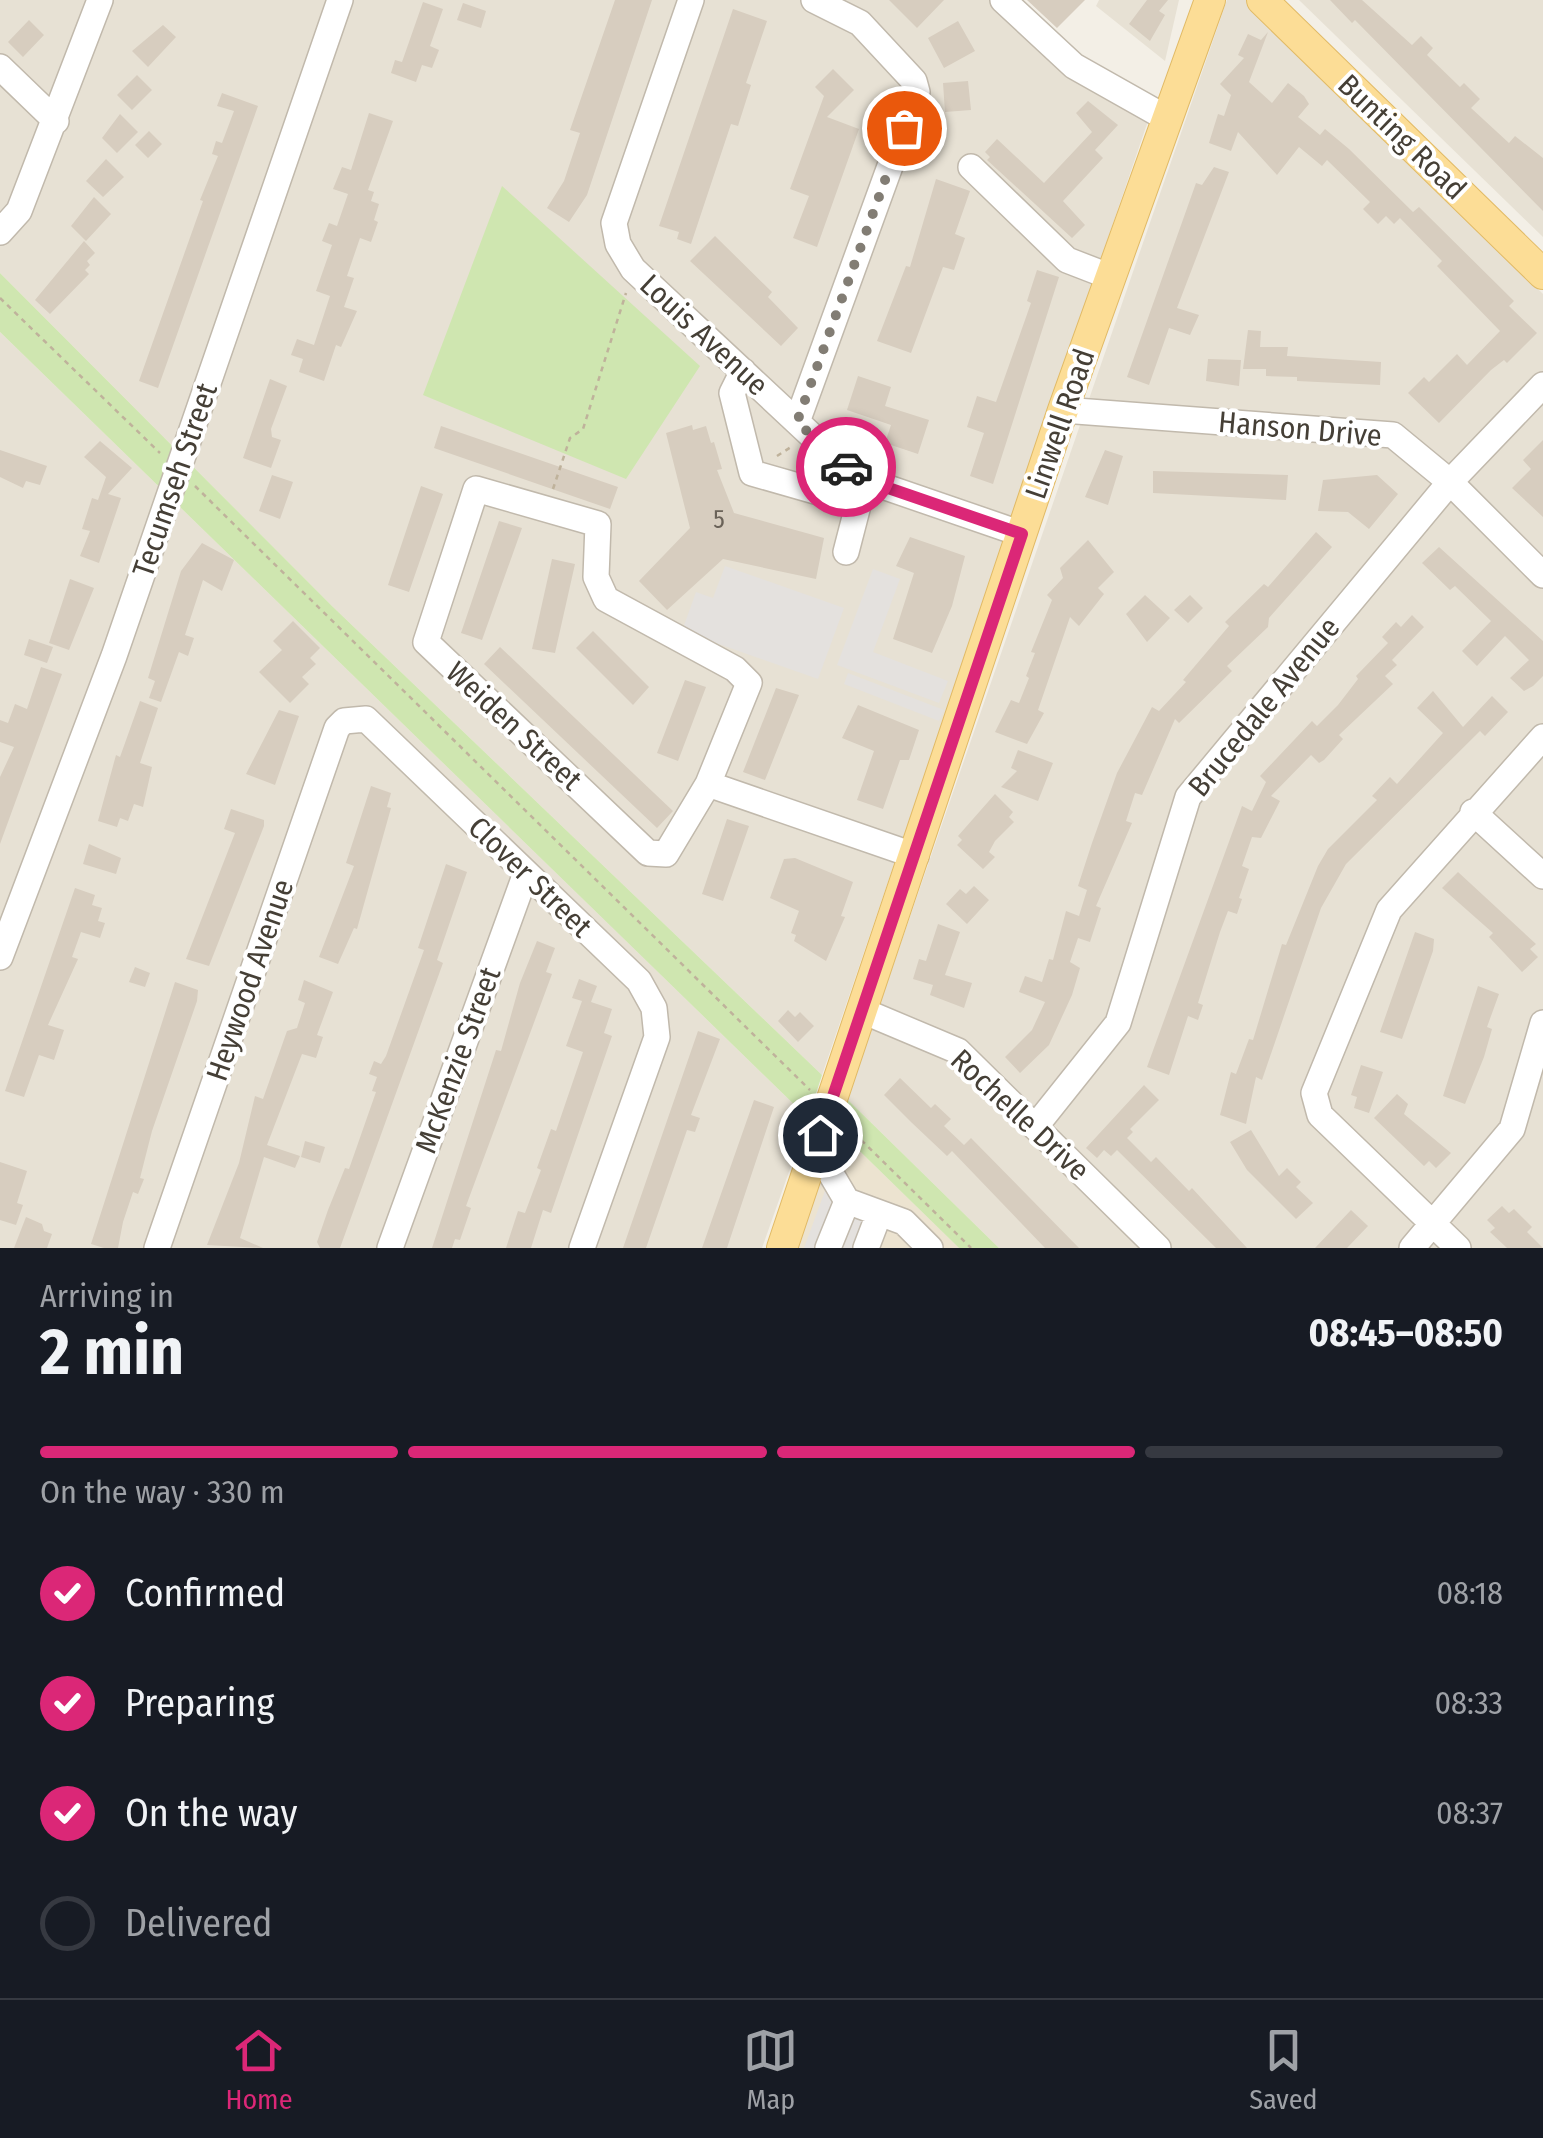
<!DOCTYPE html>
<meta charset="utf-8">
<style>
:root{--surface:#171b24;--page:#242831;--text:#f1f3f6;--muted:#9ea1a6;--line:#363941;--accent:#db2777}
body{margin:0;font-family:"Fira Sans Condensed",sans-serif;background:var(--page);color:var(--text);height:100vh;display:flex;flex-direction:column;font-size:38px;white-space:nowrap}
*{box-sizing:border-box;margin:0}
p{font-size:32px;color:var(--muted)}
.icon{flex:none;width:55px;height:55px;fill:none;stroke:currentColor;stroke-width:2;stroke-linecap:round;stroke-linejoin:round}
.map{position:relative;height:1248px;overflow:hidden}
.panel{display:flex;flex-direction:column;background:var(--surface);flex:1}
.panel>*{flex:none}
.pin{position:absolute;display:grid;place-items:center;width:85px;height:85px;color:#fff;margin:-42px;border:5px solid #fff;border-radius:50%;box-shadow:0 2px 10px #0007}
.courier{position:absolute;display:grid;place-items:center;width:100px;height:100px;margin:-50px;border:8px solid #db2777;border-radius:50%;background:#fff;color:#222;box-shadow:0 2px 12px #0007}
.summary em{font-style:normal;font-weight:700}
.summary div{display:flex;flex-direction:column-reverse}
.summary{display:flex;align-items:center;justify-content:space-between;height:170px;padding:0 40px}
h1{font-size:65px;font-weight:700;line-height:75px}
.bar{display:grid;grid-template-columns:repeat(4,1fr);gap:15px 10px;align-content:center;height:120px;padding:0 40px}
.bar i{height:12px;border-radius:8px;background:var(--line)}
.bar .on{background:var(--accent)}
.bar p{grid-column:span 4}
ol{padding:0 40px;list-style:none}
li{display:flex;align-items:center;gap:30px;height:110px}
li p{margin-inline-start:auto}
li .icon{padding:10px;border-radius:50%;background:var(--accent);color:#fff;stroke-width:4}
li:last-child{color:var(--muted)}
li i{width:55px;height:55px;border:5px solid var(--line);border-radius:50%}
.menu{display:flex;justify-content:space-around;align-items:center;height:140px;border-top:2px solid var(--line);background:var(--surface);font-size:28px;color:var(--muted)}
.menu a{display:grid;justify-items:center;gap:5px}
.menu .on{color:var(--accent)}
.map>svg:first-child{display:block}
</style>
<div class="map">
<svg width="1543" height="1248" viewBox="0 0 1543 1248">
<rect width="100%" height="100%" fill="#f3efe6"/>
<!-- residential -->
<path fill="#e7e1d4" d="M 0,0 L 989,0 L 1099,96 L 1148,121 L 822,1075 L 332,606 L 0,273 Z
M 1099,0 L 1179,0 L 1165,61 L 1096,6 Z
M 1227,0 L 1246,0 L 1543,294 L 1543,1248 L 999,1248 L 847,1099 Z
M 1299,0 L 1543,0 L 1543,237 Z
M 0,332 L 808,1118 L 762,1248 L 0,1248 Z"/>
<!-- education -->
<path fill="#ece3d0" d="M 834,1126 L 959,1248 L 795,1248 Z"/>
<!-- green -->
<path fill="#cfe6b0" d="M 502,186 L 700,366 L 626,479 L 423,395 Z
M 0,273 L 332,606 L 822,1075 L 808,1118 L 0,332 Z
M 847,1099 L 999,1248 L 959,1248 L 834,1126 Z"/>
<!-- parking -->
<path fill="#e4e1de" d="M 725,566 L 844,608 L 818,679 L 682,631 L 696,592 L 713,598 Z
M 873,569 L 900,579 L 873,652 L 948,681 L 939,703 L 837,665 Z
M 848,673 L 944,710 L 939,721 L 844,684 Z
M 826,1188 L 867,1209 L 852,1248 L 804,1248 Z"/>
<!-- building -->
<path fill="#d7cdbf" d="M 615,0 L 652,0 L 587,195 L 569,222 L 547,208 L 564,181 L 580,133 L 570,130 Z
M 889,0 L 944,0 L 917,28 Z
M 1027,0 L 1085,0 L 1057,28 Z
M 1147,0 L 1168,0 L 1159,11 L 1165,15 L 1150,41 L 1129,24 Z
M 1330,0 L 1362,0 L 1412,45 L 1421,36 L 1433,48 L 1427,55 L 1460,87 L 1464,83 L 1480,99 L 1471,108 L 1509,143 L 1515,136 L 1543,158 L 1543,211 L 1355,20 L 1352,23 Z
M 423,2 L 443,9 L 430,46 L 439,50 L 432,68 L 422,65 L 416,82 L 391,73 L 395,60 L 402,62 Z
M 463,3 L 486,11 L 481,28 L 457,20 Z
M 733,9 L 767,21 L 746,83 L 751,85 L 738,126 L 731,124 L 691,244 L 677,239 L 679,232 L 659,226 Z
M 29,20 L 44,35 L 23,57 L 8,42 Z
M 958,21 L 975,51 L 944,68 L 928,38 Z
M 163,25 L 176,37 L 148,67 L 132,51 Z
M 1268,32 L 1249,82 L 1272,103 L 1288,83 L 1304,96 L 1309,104 L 1298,117 L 1320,135 L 1325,129 L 1349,149 L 1413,212 L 1419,207 L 1514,301 L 1509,306 L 1537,333 L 1507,363 L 1504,360 L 1491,370 L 1439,423 L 1408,393 L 1424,377 L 1429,382 L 1457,354 L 1467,365 L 1500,331 L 1437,266 L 1442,261 L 1400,218 L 1394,224 L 1386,216 L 1378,224 L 1363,209 L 1370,202 L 1327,160 L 1322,166 L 1299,147 L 1277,175 L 1238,132 L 1231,151 L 1209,143 L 1218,114 L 1224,116 L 1231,95 L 1220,84 L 1244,58 L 1238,55 L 1248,34 L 1261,40 Z
M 833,69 L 854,90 L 827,117 L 859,129 L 817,247 L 793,238 L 809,196 L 790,189 L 824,96 L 815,87 Z
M 137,75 L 152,90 L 132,110 L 117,95 Z
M 968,81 L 971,110 L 945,112 L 943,83 Z
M 222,93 L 258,106 L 158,388 L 139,381 L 203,201 L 200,200 L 218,156 L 212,154 L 216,141 L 222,143 L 234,111 L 217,106 Z
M 1088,101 L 1118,125 L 1095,150 L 1103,158 L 1063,201 L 1085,225 L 1072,238 L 987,160 L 990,157 L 985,152 L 997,139 L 1044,183 L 1092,132 L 1076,113 Z
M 369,113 L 393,121 L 368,190 L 374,192 L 371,201 L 379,204 L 374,220 L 378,222 L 371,242 L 360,238 L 347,276 L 354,278 L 344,307 L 357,311 L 341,347 L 336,345 L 324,381 L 299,372 L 303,359 L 291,355 L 297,339 L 314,345 L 330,296 L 316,291 L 332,245 L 322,241 L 329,223 L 337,226 L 348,194 L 333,189 L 342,167 L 351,170 Z
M 120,114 L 138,132 L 117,153 L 102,138 Z
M 149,131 L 162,144 L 148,158 L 135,145 Z
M 106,159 L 124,177 L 103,197 L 86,181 Z
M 1214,167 L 1229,172 L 1177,308 L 1199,315 L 1190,335 L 1169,328 L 1149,385 L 1127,377 L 1196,183 L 1202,185 Z
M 936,179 L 970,191 L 955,234 L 965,238 L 954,270 L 943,267 L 911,353 L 877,341 L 906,266 L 910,267 Z
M 94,197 L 111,214 L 86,241 L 71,226 Z
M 715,236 L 772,292 L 768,297 L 798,328 L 781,346 L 690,261 Z
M 84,241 L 95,253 L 87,261 L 90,265 L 85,270 L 89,274 L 50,314 L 35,300 Z
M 1037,270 L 1059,277 L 993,484 L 970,476 L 984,433 L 967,427 L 977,396 L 996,402 L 1031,303 L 1027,301 Z
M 1248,330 L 1261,331 L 1260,347 L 1288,347 L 1287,356 L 1381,362 L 1380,385 L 1297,381 L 1297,377 L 1266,376 L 1266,369 L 1243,369 Z
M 1208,359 L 1241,360 L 1239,386 L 1206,381 Z
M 858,376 L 891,387 L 885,406 L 929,420 L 918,454 L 885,443 L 891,425 L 847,410 Z
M 270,379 L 287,386 L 271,429 L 272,437 L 281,440 L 271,468 L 243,458 Z
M 692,425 L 693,430 L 706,426 L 711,443 L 714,442 L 722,469 L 717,470 L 734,513 L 824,538 L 816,579 L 723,559 L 667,610 L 639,581 L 690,528 L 666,433 Z
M 441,426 L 618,487 L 610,509 L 434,448 Z
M 1543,440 L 1543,517 L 1512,488 L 1531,469 L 1523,460 Z
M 100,441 L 132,468 L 108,494 L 121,498 L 99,563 L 80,556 L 90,531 L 82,529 L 92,498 L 98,500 L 106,477 L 84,457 Z
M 0,450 L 47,466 L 40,485 L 26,481 L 23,488 L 0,477 Z
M 1105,450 L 1123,456 L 1108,505 L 1085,497 Z
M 1153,471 L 1288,475 L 1286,500 L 1153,493 Z
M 272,475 L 293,482 L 280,519 L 259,511 Z
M 1377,475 L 1398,494 L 1369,529 L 1348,512 L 1318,511 L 1323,480 Z
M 421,486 L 443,494 L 409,592 L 388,585 Z
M 499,521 L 522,528 L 482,640 L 461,633 Z
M 1316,532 L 1332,547 L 1269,618 L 1268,627 L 1227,666 L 1232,671 L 1179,723 L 1175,719 L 1142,795 L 1135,793 L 1126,821 L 1132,823 L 1096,906 L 1101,908 L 1090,942 L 1078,938 L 1070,962 L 1080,968 L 1072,995 L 1049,1045 L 1020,1073 L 1005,1057 L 1032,1030 L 1045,1002 L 1019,992 L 1025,976 L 1042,982 L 1049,959 L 1053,960 L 1066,911 L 1079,916 L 1087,890 L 1078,886 L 1092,843 L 1117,773 L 1152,707 L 1159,711 L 1186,682 L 1183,680 L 1229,626 L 1225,622 L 1264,584 L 1268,587 Z
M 910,537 L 965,556 L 952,606 L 932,653 L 893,639 L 914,573 L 896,566 Z
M 1088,540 L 1114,572 L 1098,588 L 1104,594 L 1079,626 L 1070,617 L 1038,710 L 1044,713 L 1027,744 L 995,732 L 1011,700 L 1019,703 L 1029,678 L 1026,676 L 1035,653 L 1031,652 L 1052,600 L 1047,595 L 1063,578 L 1060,568 Z
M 202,543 L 234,560 L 222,591 L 203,580 L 185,635 L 194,638 L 188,656 L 179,652 L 161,702 L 149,698 L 155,681 L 148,678 L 181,571 Z
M 1439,547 L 1543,641 L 1543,676 L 1533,686 L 1524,691 L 1510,678 L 1529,660 L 1505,636 L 1477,666 L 1462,651 L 1491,621 L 1455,586 L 1450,590 L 1422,563 Z
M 552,559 L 575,564 L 555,653 L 532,649 Z
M 70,579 L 94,588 L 69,650 L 49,643 Z
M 1145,595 L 1170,618 L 1147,642 L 1126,614 Z
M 1190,595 L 1203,608 L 1188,623 L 1174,610 Z
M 1412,615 L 1424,627 L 1392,660 L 1397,665 L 1385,676 L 1393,684 L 1339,735 L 1343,739 L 1324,760 L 1319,763 L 1311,755 L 1271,796 L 1280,801 L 1261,838 L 1252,837 L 1242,866 L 1249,869 L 1239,898 L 1242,899 L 1237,914 L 1228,911 L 1220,932 L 1198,1003 L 1203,1005 L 1198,1020 L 1188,1016 L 1169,1075 L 1147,1067 L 1242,806 L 1252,811 L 1266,782 L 1260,776 L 1312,721 L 1317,726 L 1338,705 L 1358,679 L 1356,676 L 1388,643 L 1382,637 L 1396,622 L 1401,627 Z
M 293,621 L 320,648 L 310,658 L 316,664 L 302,677 L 309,684 L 290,703 L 259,672 L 282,650 L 273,641 Z
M 593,631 L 649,687 L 633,705 L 576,648 Z
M 29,639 L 53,647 L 47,663 L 24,655 Z
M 500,647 L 673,811 L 657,828 L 484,664 Z
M 41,667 L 62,674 L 0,844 L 0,777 L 14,747 L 0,742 L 0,720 L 8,723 L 15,704 L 27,709 Z
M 685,680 L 706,687 L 678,761 L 657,753 Z
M 776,688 L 799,695 L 765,780 L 743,772 Z
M 1433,691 L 1463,727 L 1492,696 L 1508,712 L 1485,736 L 1480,731 L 1346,864 L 1321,908 L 1262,1080 L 1256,1077 L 1246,1124 L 1220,1115 L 1231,1072 L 1236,1074 L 1249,1039 L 1253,1040 L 1282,944 L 1286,945 L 1318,866 L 1328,849 L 1377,800 L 1372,796 L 1390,777 L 1397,784 L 1443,733 L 1417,708 Z
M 140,701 L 158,708 L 140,763 L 152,767 L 143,807 L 134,804 L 128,821 L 120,818 L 117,827 L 98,821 L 116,755 L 120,757 Z
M 858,705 L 919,730 L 909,760 L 900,760 L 883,809 L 857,800 L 874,751 L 842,738 Z
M 279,710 L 299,716 L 275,785 L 246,774 Z
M 1018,750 L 1053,763 L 1038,801 L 1001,787 L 1017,771 L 1011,768 Z
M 371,786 L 391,793 L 387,807 L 391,808 L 357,929 L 354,928 L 338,964 L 319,957 L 354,866 L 346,863 Z
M 995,794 L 1013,812 L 1009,817 L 1014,822 L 995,841 L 989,852 L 995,857 L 983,869 L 957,845 L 962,840 L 958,836 Z
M 231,809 L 264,820 L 264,826 L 209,966 L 186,959 L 235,833 L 224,829 Z
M 727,819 L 749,826 L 723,901 L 702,894 Z
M 89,844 L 121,858 L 116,874 L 83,864 Z
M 795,858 L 853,882 L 841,916 L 845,917 L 826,961 L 794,941 L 796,935 L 791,933 L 799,911 L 770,898 L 784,859 Z
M 446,864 L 467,872 L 437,960 L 443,963 L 340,1248 L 320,1248 L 317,1242 L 328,1210 L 345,1168 L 349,1169 L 376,1092 L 372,1091 L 377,1077 L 369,1074 L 374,1061 L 381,1064 L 386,1056 L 424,950 L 418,948 Z
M 1458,872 L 1536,944 L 1530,949 L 1538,957 L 1522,972 L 1489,937 L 1493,933 L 1442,888 Z
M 974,886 L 989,900 L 967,924 L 946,904 L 960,889 L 966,894 Z
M 75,888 L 95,895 L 92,905 L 102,908 L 98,921 L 105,923 L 100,938 L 81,932 L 72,957 L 78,959 L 48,1025 L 64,1030 L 54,1060 L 39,1055 L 24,1097 L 5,1091 Z
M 938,924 L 960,932 L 945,975 L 972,983 L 964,1008 L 930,995 L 933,985 L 913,979 L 919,959 L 926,961 Z
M 1415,932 L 1434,939 L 1433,951 L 1402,1039 L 1380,1032 Z
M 537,941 L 555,948 L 546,972 L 552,974 L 466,1206 L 471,1208 L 460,1240 L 455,1239 L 452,1248 L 432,1248 L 496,1050 L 501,1051 L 520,983 Z
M 135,967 L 150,973 L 145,987 L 129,982 Z
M 579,979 L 597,986 L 591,1002 L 612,1009 L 604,1033 L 612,1036 L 551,1213 L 543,1210 L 531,1248 L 506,1248 L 518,1211 L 525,1213 L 541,1170 L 537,1168 L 551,1129 L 556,1131 L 583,1052 L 566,1046 L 582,1001 L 572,998 Z
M 304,980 L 333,992 L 317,1035 L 323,1037 L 316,1058 L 302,1054 L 267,1145 L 300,1156 L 295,1168 L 264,1157 L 240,1238 L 263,1248 L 207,1245 L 239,1163 L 255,1096 L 263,1099 L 287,1031 L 297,1028 L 305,1003 L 298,1000 Z
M 175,982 L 198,990 L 197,1001 L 152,1131 L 140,1178 L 144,1179 L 138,1194 L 133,1192 L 123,1222 L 118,1248 L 104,1248 L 91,1244 Z
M 1478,986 L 1499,994 L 1487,1027 L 1492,1029 L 1484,1057 L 1465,1104 L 1443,1096 Z
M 788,1010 L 795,1017 L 800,1012 L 814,1026 L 798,1042 L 778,1021 Z
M 698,1031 L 720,1039 L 691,1115 L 700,1118 L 695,1132 L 687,1130 L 646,1248 L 623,1248 Z
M 1361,1065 L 1383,1072 L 1369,1113 L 1354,1108 L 1357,1097 L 1351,1095 Z
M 900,1078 L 931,1108 L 935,1104 L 951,1119 L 944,1126 L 964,1145 L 971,1138 L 1079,1248 L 1045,1248 L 952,1151 L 947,1156 L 911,1122 L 884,1095 Z
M 1144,1085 L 1159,1100 L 1130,1129 L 1133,1132 L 1127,1138 L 1151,1162 L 1156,1157 L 1189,1191 L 1192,1188 L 1247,1248 L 1216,1248 L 1117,1150 L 1111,1156 L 1104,1150 L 1097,1158 L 1086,1148 Z
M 1397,1094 L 1408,1104 L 1404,1114 L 1451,1153 L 1436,1168 L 1429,1161 L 1424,1166 L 1374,1118 Z
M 754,1100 L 774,1107 L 727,1248 L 702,1248 Z
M 1251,1130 L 1279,1176 L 1287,1168 L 1301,1182 L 1296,1187 L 1313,1203 L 1296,1219 L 1247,1170 L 1230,1142 Z
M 305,1141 L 325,1147 L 320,1163 L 301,1157 Z
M 0,1162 L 27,1171 L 17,1203 L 23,1205 L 16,1225 L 0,1220 Z
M 1502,1206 L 1509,1213 L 1514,1209 L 1532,1227 L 1527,1232 L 1543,1248 L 1507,1248 L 1490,1232 L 1495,1228 L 1487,1220 Z
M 1351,1210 L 1368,1226 L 1347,1248 L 1315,1248 Z
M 26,1217 L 42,1224 L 44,1231 L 52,1234 L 47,1248 L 14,1248 Z"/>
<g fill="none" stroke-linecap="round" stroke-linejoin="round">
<defs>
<path id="minor" d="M 691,0 L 614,223 L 618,244 L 633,269 L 842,464 L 865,480 L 1022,534
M 1003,0 L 1074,66 L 1168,119
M 0,67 L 56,121
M 971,167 L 1067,260 L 1111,277
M 0,232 L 19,211 L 100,0
M 743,371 L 732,393 L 752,473 L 857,503
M 1063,410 L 1393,435 L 1450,482 L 1543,575
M 797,422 L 917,92 L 914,81 L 860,23 L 814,0
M 476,489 L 598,524 L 596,577 L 606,599 L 735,669 L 749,683 L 708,784 L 666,854 L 648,853 L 426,642 Z
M 846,552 L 862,490
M 708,784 L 916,856
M 1473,812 L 1543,876
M 0,957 L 114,656 L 340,0
M 863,1011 L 958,1051 L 1158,1248
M 1035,1127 L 1118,1023 L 1188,797 L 1450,482 L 1543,385
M 811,1159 L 827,1167 L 847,1201
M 157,1248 L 337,728 L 344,721 L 366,719 L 639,981 L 654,1008 L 657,1037 L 582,1248
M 390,1248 L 526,873
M 828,1248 L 847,1201 L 904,1222 L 930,1248
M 866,1248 L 879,1214
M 1412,1248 L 1512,1129 L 1543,1023
M 1458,1248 L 1320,1115 L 1314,1093 L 1389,910 L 1543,737"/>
<path id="major" d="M 1262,0 L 1543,274
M 782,1248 L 1063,410 L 1210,0"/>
</defs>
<!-- minor casing -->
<use href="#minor" stroke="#c1b9ac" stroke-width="28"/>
<!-- major casing -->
<use href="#major" stroke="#e1ba66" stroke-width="32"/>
<!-- path -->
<path stroke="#bfb29b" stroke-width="2.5" stroke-dasharray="5 5" stroke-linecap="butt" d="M 0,298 L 160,453
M 777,456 L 791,447
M 195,486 L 810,1090
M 553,489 L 570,438 L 583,429 L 626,293
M 847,1126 L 971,1248"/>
<!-- minor -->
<use href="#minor" stroke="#fff" stroke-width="25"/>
<!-- major -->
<use href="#major" stroke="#fcdd96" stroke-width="30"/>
</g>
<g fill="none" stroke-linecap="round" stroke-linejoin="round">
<!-- done -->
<path stroke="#827d74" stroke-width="10" stroke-dasharray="0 18" d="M 846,467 L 797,422 L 904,128"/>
<!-- route -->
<path stroke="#db2777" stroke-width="12" d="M 820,1135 L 1022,534 L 865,480 L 846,467"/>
</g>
<g text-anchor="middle" stroke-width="8" stroke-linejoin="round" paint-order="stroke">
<!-- number labels -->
<g font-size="25" fill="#6a6258">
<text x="719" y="528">5</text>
</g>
<!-- street labels -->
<g font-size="30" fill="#453f36" stroke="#fff">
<text transform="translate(1402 137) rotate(44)" y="10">Bunting Road</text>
<text transform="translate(704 335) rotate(43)" y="10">Louis Avenue</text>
<text transform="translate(1060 424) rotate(-71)" y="10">Linwell Road</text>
<text transform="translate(1300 429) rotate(5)" y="10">Hanson Drive</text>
<text transform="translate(175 480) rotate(-71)" y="10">Tecumseh Street</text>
<text transform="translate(1264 707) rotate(-51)" y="10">Brucedale Avenue</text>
<text transform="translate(514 726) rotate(43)" y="10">Weiden Street</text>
<text transform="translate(530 877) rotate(44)" y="10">Clover Street</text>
<text transform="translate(250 980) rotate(-71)" y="10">Heywood Avenue</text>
<text transform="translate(458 1060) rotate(-70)" y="10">McKenzie Street</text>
<text transform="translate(1020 1115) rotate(43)" y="10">Rochelle Drive</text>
</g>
</g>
</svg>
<div class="pin" style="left:904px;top:128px;background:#ea580c"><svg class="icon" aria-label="bag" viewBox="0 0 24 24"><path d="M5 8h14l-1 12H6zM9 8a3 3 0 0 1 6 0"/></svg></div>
<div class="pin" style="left:820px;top:1135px;background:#1f2937"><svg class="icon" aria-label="home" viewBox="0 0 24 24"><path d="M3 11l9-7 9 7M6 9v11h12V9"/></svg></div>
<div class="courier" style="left:846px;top:467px"><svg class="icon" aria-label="car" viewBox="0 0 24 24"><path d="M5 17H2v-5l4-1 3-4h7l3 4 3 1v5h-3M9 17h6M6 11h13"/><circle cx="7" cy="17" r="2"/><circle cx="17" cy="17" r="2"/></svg></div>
</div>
<section class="panel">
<div class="summary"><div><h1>2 min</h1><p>Arriving in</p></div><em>08:45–08:50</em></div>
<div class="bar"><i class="on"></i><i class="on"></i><i class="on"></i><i></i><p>On the way · 330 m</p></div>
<ol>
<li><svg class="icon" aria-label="check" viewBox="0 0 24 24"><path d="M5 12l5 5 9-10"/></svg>Confirmed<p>08:18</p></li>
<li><svg class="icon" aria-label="check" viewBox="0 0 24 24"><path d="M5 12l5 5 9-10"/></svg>Preparing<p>08:33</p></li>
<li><svg class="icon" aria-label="check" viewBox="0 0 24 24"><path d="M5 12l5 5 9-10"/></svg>On the way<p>08:37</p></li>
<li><i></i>Delivered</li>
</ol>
</section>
<nav class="menu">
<a class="on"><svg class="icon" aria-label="home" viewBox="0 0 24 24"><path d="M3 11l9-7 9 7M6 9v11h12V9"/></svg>Home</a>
<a><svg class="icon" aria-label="map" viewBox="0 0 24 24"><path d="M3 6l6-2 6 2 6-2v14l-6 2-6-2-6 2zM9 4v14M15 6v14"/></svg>Map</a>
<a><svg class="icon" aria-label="saved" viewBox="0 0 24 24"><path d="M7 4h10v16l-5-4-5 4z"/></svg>Saved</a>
</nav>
